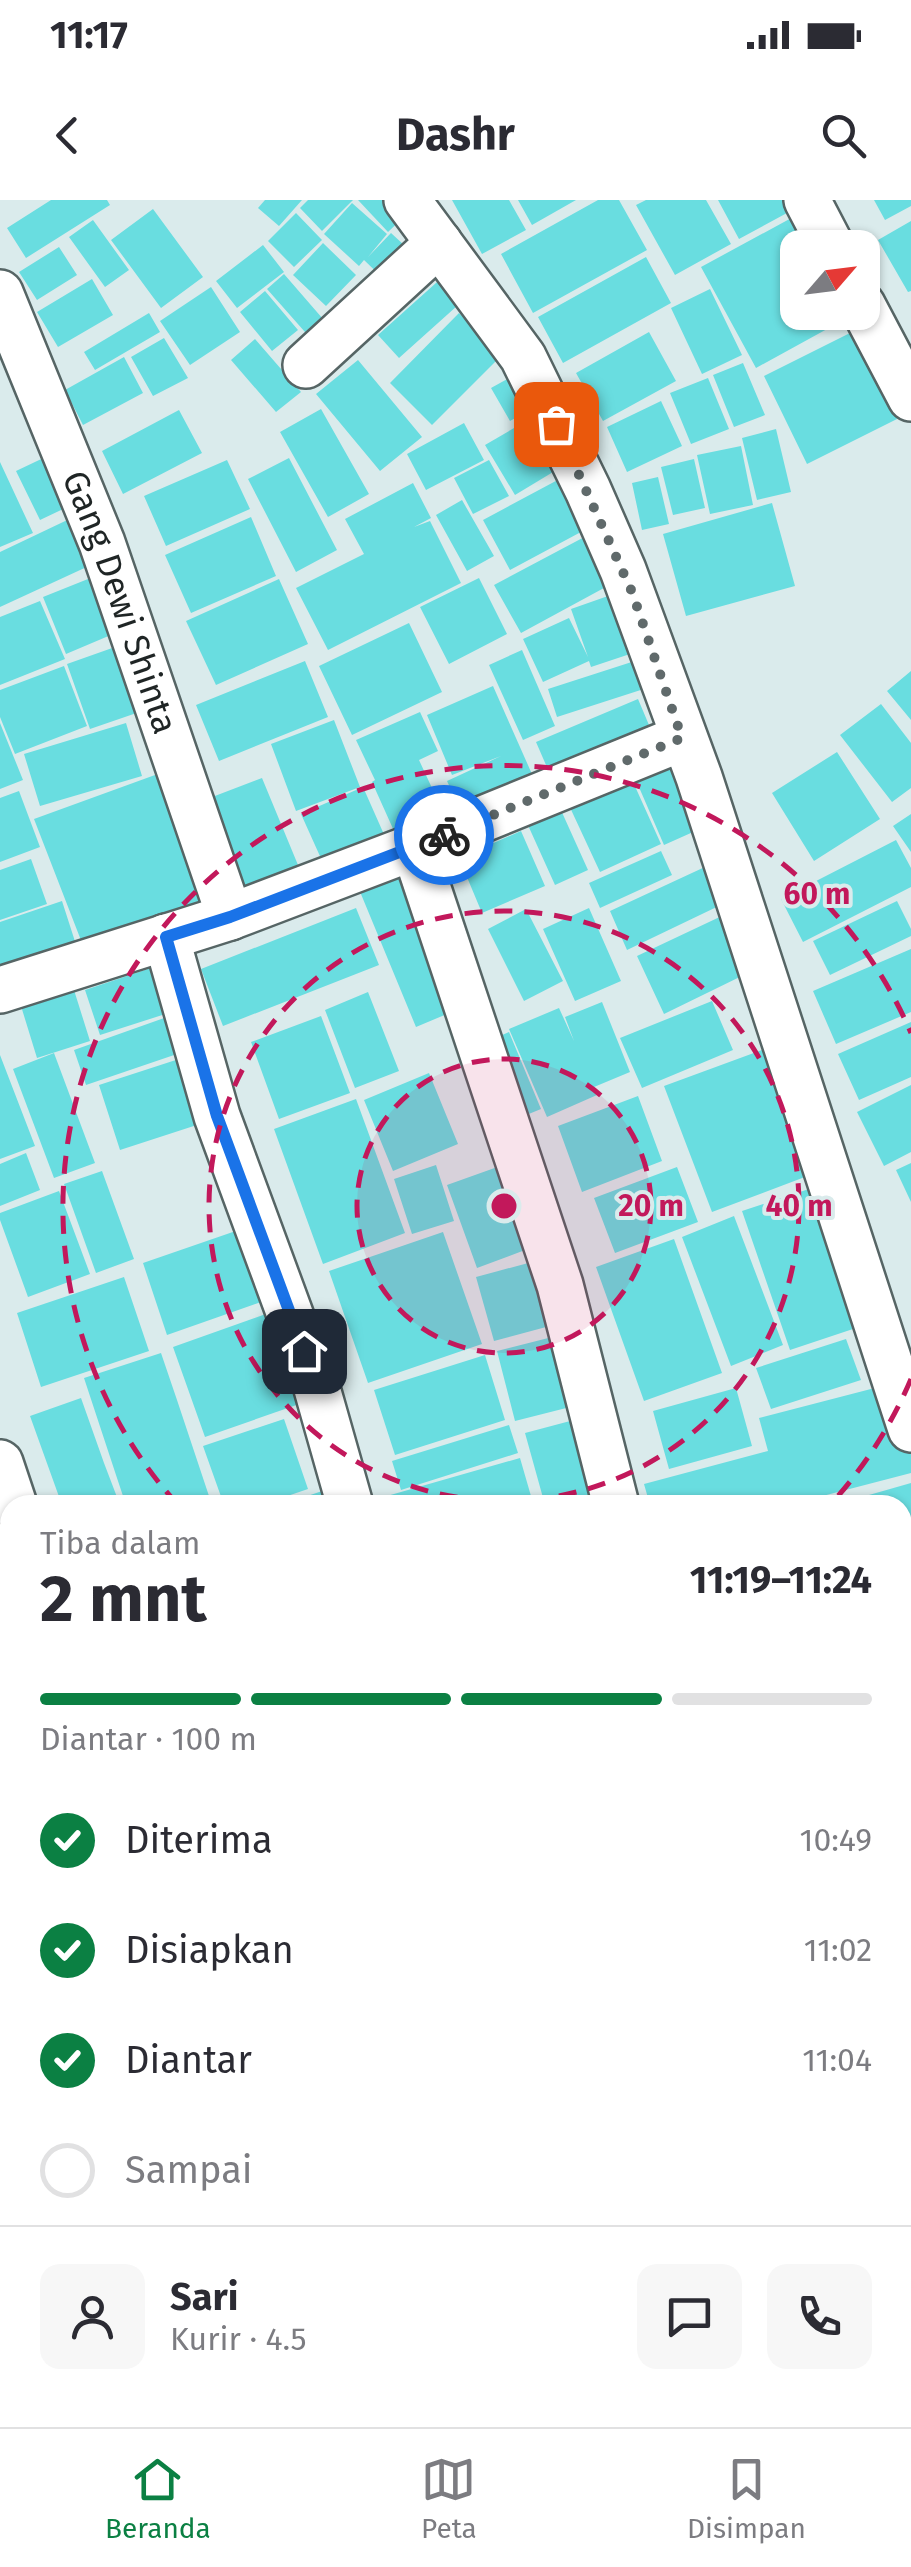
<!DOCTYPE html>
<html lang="id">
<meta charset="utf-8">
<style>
:root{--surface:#fff;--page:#f7f7f7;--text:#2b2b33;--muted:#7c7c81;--line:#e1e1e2;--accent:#0b8043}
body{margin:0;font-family:"Fira Sans",sans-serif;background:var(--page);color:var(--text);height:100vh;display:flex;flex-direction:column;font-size:38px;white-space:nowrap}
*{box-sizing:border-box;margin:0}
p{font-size:32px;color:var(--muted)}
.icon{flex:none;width:55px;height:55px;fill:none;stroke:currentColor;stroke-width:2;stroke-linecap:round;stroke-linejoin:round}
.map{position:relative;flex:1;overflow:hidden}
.panel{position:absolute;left:0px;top:1295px;width:912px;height:932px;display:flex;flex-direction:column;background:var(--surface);border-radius:30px 30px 0 0;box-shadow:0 2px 8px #0004}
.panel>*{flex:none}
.needle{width:65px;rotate:62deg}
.controls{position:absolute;left:780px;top:30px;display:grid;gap:20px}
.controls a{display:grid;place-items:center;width:100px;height:100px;border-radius:20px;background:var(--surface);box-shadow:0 2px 8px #0004;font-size:50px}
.pin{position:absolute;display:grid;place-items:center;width:85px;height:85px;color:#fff;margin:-42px;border-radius:20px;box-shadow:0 5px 15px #0006}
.courier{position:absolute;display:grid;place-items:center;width:100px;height:100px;margin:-50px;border:8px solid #1a73e8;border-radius:50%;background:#fff;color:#222;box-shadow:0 2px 12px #0007}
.headline em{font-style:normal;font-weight:700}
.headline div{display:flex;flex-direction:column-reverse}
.headline{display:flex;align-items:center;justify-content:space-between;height:170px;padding:0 40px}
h1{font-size:65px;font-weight:700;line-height:75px}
.bar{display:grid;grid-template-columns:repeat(4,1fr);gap:15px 10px;align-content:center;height:120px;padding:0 40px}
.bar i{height:12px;border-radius:8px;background:var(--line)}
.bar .active{background:var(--accent)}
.bar p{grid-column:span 4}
.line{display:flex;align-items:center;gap:25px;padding:0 40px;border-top:2px solid var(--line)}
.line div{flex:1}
.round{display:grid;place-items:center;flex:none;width:105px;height:105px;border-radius:20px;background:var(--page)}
ol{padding:0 40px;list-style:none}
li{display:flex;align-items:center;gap:30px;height:110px}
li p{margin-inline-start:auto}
li .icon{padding:10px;border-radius:50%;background:var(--accent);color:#fff;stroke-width:4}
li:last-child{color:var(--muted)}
li i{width:55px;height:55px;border:5px solid var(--line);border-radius:50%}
.status{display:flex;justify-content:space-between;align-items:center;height:70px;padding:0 50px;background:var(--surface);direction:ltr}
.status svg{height:28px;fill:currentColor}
header{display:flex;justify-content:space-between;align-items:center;height:130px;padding:0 40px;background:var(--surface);font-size:45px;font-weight:700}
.tab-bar{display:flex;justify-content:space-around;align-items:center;height:140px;border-top:2px solid var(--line);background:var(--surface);font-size:28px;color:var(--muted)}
.tab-bar a{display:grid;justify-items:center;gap:5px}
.tab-bar .active{color:var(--accent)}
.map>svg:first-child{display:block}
</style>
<div class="status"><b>11:17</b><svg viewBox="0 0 49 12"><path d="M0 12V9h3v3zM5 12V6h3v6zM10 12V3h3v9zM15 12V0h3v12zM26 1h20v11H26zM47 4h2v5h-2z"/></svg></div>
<header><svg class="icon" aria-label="back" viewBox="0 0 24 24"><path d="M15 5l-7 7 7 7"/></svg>Dashr<svg class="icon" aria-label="search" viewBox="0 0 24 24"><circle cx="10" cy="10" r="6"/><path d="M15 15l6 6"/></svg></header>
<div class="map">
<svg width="911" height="2227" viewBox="0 0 911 2227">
<rect width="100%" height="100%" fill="#daebec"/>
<!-- building -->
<path fill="#69dde0" d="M 51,0 L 107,0 L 110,5 L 26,58 L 7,28 Z
M 265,0 L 302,0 L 279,26 L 258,8 Z
M 308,0 L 353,0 L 322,31 L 300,8 Z
M 358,0 L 402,0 L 411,10 L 388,32 Z
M 452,0 L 509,0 L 526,30 L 482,54 Z
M 518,0 L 576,0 L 532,25 Z
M 598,0 L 619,0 L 647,50 L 533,113 L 501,54 Z
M 646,0 L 706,0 L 731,44 L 675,75 L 636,5 Z
M 718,0 L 811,0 L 739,39 Z
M 874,0 L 911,0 L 911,6 L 885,20 Z
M 352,3 L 387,34 L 368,57 L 391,33 L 417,57 L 390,85 L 364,60 L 359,66 L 324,34 Z
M 153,9 L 203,77 L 161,108 L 111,40 Z
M 806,10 L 827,48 L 798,48 L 798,112 L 858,112 L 756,168 L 701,67 Z
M 296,13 L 322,40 L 294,67 L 268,41 Z
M 93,20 L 129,70 L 105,87 L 69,37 Z
M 911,21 L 911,91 L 908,92 L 878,40 Z
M 323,43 L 356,75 L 326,106 L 293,75 Z
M 263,45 L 284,72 L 237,108 L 216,81 Z
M 59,47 L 77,75 L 37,100 L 19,72 Z
M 646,57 L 671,103 L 563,163 L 538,117 Z
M 284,74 L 336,134 L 320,149 L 267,89 Z
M 446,74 L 467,97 L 399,158 L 378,135 Z
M 92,79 L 113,115 L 58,147 L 37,112 Z
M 211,87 L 240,132 L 190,165 L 160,121 Z
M 710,89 L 742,155 L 702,174 L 671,108 Z
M 265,91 L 298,130 L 272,151 L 240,112 Z
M 149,113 L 160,132 L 95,170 L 84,152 Z
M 459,113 L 502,155 L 432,225 L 390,183 Z
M 866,125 L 909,213 L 807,264 L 764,176 Z
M 649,132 L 676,181 L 603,221 L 576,173 Z
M 164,138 L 188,178 L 153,196 L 131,157 Z
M 255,139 L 301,192 L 276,212 L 231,160 Z
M 124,157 L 143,193 L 83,225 L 65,190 Z
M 358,160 L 422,237 L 380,271 L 316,194 Z
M 743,163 L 765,215 L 734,227 L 713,175 Z
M 525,169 L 544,202 L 510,221 L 491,188 Z
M 708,178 L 729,229 L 691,244 L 670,193 Z
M 661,201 L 682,246 L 627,272 L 607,227 Z
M 321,209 L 369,294 L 328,317 L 280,232 Z
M 179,210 L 202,253 L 123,294 L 102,251 Z
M 538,214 L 568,263 L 515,295 L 485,245 Z
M 464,223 L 484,260 L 426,290 L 407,254 Z
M 776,229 L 791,292 L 757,300 L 742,238 Z
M 741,246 L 753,305 L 710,314 L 697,255 Z
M 56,252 L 80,301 L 40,320 L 16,271 Z
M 289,258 L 337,350 L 296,372 L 248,279 Z
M 694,259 L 705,308 L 673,315 L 661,267 Z
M 227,260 L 250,309 L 166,346 L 144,296 Z
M 489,260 L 509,296 L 473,314 L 454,278 Z
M 0,262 L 33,333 L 0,347 Z
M 567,275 L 594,325 L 510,370 L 483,320 Z
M 658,277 L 669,324 L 642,330 L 632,283 Z
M 413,283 L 431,318 L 414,327 L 430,321 L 461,383 L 328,450 L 296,388 L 364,354 L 345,319 Z
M 462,300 L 494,356 L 467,371 L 436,315 Z
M 772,303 L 795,386 L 686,416 L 663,334 Z
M 82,313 L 104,359 L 0,407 L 0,352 Z
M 251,317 L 276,376 L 191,413 L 165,355 Z
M 590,334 L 615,382 L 521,433 L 494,385 Z
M 103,373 L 125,429 L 66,454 L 43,397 Z
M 479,378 L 507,434 L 449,464 L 420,407 Z
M 279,379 L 308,444 L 216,485 L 186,421 Z
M 628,389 L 648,448 L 591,467 L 589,461 L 543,482 L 523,439 L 569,418 L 588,457 L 571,409 Z
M 40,401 L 65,459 L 0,485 L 0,417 Z
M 409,423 L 442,492 L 352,535 L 319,466 Z
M 132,441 L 154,507 L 90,529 L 67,464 Z
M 522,450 L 555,526 L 523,540 L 489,465 Z
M 641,459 L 650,487 L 557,517 L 548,489 Z
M 305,461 L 328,517 L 219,561 L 196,505 Z
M 64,466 L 87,526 L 15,554 L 0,517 L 0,490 Z
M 911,471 L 911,520 L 887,491 Z
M 493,486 L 539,590 L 467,624 L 447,581 L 501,556 L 452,575 L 427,515 Z
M 638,499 L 657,544 L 556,588 L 536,542 Z
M 881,504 L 911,543 L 911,588 L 892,602 L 840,535 Z
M 420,512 L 438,551 L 419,560 L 451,629 L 403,651 L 372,582 L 375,580 L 356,540 Z
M 334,520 L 360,587 L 296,611 L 271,544 Z
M 0,523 L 23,580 L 0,589 Z
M 126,523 L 142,576 L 40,606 L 24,554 Z
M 679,550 L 711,624 L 664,645 L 632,571 Z
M 837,552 L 880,619 L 814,661 L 772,593 Z
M 177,567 L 199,628 L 178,635 L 208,717 L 89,761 L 34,619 Z
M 629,573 L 661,644 L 600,672 L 567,601 Z
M 262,578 L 298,665 L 242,687 L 207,599 Z
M 363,587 L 390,648 L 328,674 L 301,614 Z
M 19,591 L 40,647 L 0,662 L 0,598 Z
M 560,608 L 588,670 L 555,685 L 527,623 Z
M 911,614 L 911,652 L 893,626 Z
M 521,631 L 545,686 L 482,713 L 459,658 Z
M 896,640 L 911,668 L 911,687 L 803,742 L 781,699 Z
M 661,651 L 672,675 L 600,708 L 589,683 Z
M 31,659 L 47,704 L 0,720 L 0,670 Z
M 405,661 L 466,806 L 416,827 L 356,682 Z
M 707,666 L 725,703 L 627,750 L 610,711 Z
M 62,701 L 80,757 L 0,784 L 0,722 Z
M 897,701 L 911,729 L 911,736 L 830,775 L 813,741 Z
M 356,708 L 379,765 L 223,826 L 201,769 Z
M 589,708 L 621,781 L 575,801 L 543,729 Z
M 526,709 L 563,781 L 524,801 L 488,729 Z
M 726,714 L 752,771 L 664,814 L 637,756 Z
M 911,749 L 911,812 L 836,844 L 813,791 Z
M 166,763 L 181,809 L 100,835 L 85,790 Z
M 74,790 L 90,841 L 37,858 L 21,806 Z
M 368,792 L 399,871 L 355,888 L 325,810 Z
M 712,801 L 733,850 L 642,888 L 620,838 Z
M 602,802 L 630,872 L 594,887 L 597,895 L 547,917 L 509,829 L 559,808 L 574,841 L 565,817 Z
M 321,816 L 350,893 L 279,919 L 251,842 Z
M 167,817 L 180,853 L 86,885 L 74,850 Z
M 911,822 L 911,877 L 859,900 L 838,854 Z
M 509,832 L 541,909 L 514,920 L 482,844 Z
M 778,844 L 826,969 L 712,1012 L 664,886 Z
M 54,853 L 95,963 L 54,978 L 13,869 Z
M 0,855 L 35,946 L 0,959 Z
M 182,858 L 203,923 L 120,950 L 99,885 Z
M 429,873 L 458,944 L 393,971 L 364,900 Z
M 911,885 L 911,952 L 884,966 L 857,912 Z
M 638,896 L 662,961 L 582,992 L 558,926 Z
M 356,899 L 405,1033 L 323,1064 L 274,929 Z
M 26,953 L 40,990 L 0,1006 L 0,964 Z
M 911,963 L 911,1002 L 896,970 Z
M 436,965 L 454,1021 L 412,1034 L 394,979 Z
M 503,965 L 533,1047 L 477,1068 L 447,985 Z
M 677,967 L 698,1022 L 615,1053 L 594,998 Z
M 102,971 L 134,1059 L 96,1073 L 64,984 Z
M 824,984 L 871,1123 L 790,1150 L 742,1011 Z
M 59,991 L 90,1074 L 28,1097 L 0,1020 L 0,1013 Z
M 734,1016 L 783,1145 L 731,1166 L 682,1037 Z
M 256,1024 L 281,1095 L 167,1135 L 143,1063 Z
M 443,1032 L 482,1144 L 368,1183 L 329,1071 Z
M 674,1039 L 722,1173 L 644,1201 L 596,1067 Z
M 543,1059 L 561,1123 L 494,1141 L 476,1077 Z
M 124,1077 L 149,1151 L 41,1187 L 17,1113 Z
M 274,1111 L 305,1202 L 205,1237 L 173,1147 Z
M 568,1133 L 586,1203 L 515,1221 L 497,1151 Z
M 846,1139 L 861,1180 L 771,1209 L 756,1168 Z
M 161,1153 L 177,1200 L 212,1305 L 126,1305 L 116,1275 L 84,1178 Z
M 485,1155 L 505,1220 L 395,1255 L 374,1190 Z
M 894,1183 L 911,1248 L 911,1273 L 788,1305 L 650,1305 L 644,1284 L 768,1251 L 759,1218 Z
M 736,1188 L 752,1246 L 669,1269 L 653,1211 Z
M 81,1198 L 104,1263 L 120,1305 L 62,1305 L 30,1216 Z
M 589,1216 L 612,1295 L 576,1305 L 545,1305 L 525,1233 Z
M 284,1219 L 308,1289 L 261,1305 L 224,1305 L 203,1246 Z
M 509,1225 L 518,1253 L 401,1290 L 392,1261 Z
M 520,1258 L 533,1303 L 390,1305 L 387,1296 Z
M 911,1283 L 911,1391 L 902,1393 L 902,1305 L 856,1305 L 855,1299 Z
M 328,1289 L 334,1305 L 284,1305 L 284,1304 Z
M 0,1313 L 10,1319 L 10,1366 L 0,1370 Z
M 10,1378 L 10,1445 L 0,1448 L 0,1382 Z
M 902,1439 L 906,1439 L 911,1465 L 911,1492 L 902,1494 Z
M 10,1463 L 10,1526 L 0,1529 L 0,1467 Z
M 911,1500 L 911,1537 L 902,1539 L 902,1501 Z
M 10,1548 L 10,1622 L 9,1622 L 0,1595 L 0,1551 Z
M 10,1674 L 10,1762 L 0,1765 L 0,1677 Z
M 911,1675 L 911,1736 L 909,1736 L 902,1701 L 902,1677 Z
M 10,1780 L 10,1877 L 9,1878 L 0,1845 L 0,1782 Z
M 908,1787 L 911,1805 L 911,1847 L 902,1849 L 902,1788 Z
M 911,1858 L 911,1913 L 902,1914 L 902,1859 Z
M 911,1922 L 911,1978 L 903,1980 L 902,1923 Z
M 10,1961 L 10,2044 L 0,2047 L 0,1964 Z
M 911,1985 L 911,2049 L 902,2050 L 902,1987 Z
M 911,2051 L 911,2127 L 902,2129 L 902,2053 Z
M 10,2105 L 10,2169 L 0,2171 L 0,2108 Z
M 10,2181 L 10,2218 L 77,2218 L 80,2227 L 0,2227 L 0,2184 Z
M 911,2202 L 911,2227 L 892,2227 L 891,2218 L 902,2218 L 902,2203 Z
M 207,2218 L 281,2218 L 284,2227 L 210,2227 Z
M 287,2218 L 348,2218 L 350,2227 L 289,2227 Z
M 484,2218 L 545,2218 L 546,2227 L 485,2227 Z
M 547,2218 L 699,2218 L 700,2220 L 656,2227 L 549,2227 Z
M 806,2218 L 843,2218 L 845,2227 L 764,2227 L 764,2225 Z"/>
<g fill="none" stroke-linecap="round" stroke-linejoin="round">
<defs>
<g id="minor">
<path d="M 407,0 L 523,157 L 588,290 L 623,370 L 699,577 L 911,1229"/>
<path d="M 807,0 L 832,48"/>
<path id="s1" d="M 0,93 L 102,343 L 230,717"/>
<path d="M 862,105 L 911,198"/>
<path d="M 306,165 L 439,43"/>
<path d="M 414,647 L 560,1085 L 616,1305"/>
<path d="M 166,737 L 217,916 L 316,1185 L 350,1305"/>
<path d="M 0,790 L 230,717 L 414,647 L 682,538"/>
<path d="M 0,1263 L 14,1305"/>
<path d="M 357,2218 L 359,2227"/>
<path d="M 709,2218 L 711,2227"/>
</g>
<path id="tertiary" d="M 902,1423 L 911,1421
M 0,1631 L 10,1629"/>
</defs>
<!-- minor casing -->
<use href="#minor" stroke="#566565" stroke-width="50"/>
<!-- tertiary casing -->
<use href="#tertiary" stroke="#566565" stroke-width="60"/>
<!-- minor -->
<use href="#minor" stroke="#fff" stroke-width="45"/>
<!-- tertiary -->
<use href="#tertiary" stroke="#fff" stroke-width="55"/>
</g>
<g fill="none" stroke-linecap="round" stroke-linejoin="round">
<!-- done -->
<path stroke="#606a6b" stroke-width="10" stroke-dasharray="0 18" d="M 444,635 L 682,538 L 632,392 L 556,224"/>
<!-- route -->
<path stroke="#1a73e8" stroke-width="12" d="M 304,1151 L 217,916 L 166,737 L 230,717 L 444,635"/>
</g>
<!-- distance rings -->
<circle cx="504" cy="1006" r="147" fill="#c2185b" fill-opacity=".12"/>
<g fill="none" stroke="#c2185b" stroke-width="5" stroke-dasharray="18 12">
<circle cx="504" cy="1006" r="147"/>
<circle cx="504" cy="1006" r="295"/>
<path d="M911 1179A442 442 0 0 1 830 1305M178 1305A442 442 0 1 1 911 833"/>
</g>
<g text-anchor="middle" stroke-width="8" stroke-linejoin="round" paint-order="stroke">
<!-- street labels -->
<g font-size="35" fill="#1f2525" stroke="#daebec">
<text dy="12" stroke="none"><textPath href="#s1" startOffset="332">Gang Dewi Shinta</textPath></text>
</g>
</g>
<circle cx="504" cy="1006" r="15" fill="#c2185b" stroke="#daebec" stroke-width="5"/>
<g font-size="30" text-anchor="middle" font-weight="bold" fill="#c2185b" stroke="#daebec" stroke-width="8" stroke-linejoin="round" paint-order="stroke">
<text x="817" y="704">60 m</text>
<text x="651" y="1016">20 m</text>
<text x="799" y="1016">40 m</text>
</g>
</svg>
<div class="controls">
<a><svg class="needle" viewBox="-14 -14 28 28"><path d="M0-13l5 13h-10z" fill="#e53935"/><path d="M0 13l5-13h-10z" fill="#7c7c81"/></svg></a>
</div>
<div class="pin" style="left:556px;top:224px;background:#ea580c"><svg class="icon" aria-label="bag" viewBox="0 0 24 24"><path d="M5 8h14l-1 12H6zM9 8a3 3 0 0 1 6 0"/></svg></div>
<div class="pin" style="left:304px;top:1151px;background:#1f2937"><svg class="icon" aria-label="home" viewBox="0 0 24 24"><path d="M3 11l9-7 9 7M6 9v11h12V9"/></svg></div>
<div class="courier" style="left:444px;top:635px"><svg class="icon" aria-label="bike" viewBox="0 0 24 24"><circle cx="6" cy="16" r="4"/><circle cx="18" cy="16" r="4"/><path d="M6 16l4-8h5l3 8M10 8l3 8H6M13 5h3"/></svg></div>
<section class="panel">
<div class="headline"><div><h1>2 mnt</h1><p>Tiba dalam</p></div><em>11:19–11:24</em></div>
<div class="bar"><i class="active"></i><i class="active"></i><i class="active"></i><i></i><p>Diantar · 100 m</p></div>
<ol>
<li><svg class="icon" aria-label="check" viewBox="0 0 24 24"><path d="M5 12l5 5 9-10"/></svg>Diterima<p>10:49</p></li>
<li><svg class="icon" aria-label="check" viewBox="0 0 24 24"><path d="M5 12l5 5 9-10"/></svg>Disiapkan<p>11:02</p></li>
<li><svg class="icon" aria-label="check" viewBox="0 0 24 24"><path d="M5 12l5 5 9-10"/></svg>Diantar<p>11:04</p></li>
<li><i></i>Sampai</li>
</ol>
<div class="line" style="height:180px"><a class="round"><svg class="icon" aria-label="person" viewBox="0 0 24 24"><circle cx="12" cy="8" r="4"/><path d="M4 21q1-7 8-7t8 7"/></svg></a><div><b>Sari</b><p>Kurir · 4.5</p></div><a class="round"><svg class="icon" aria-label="chat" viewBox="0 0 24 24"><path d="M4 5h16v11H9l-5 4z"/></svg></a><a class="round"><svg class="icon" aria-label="phone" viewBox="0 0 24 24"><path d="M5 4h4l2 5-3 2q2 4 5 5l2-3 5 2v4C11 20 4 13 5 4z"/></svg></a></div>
</section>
</div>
<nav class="tab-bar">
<a class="active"><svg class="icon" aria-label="home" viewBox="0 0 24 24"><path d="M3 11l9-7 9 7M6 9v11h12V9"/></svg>Beranda</a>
<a><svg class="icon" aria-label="map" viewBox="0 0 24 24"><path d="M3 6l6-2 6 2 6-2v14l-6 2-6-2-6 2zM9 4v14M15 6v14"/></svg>Peta</a>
<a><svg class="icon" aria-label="saved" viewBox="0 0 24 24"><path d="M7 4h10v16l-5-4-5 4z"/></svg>Disimpan</a>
</nav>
